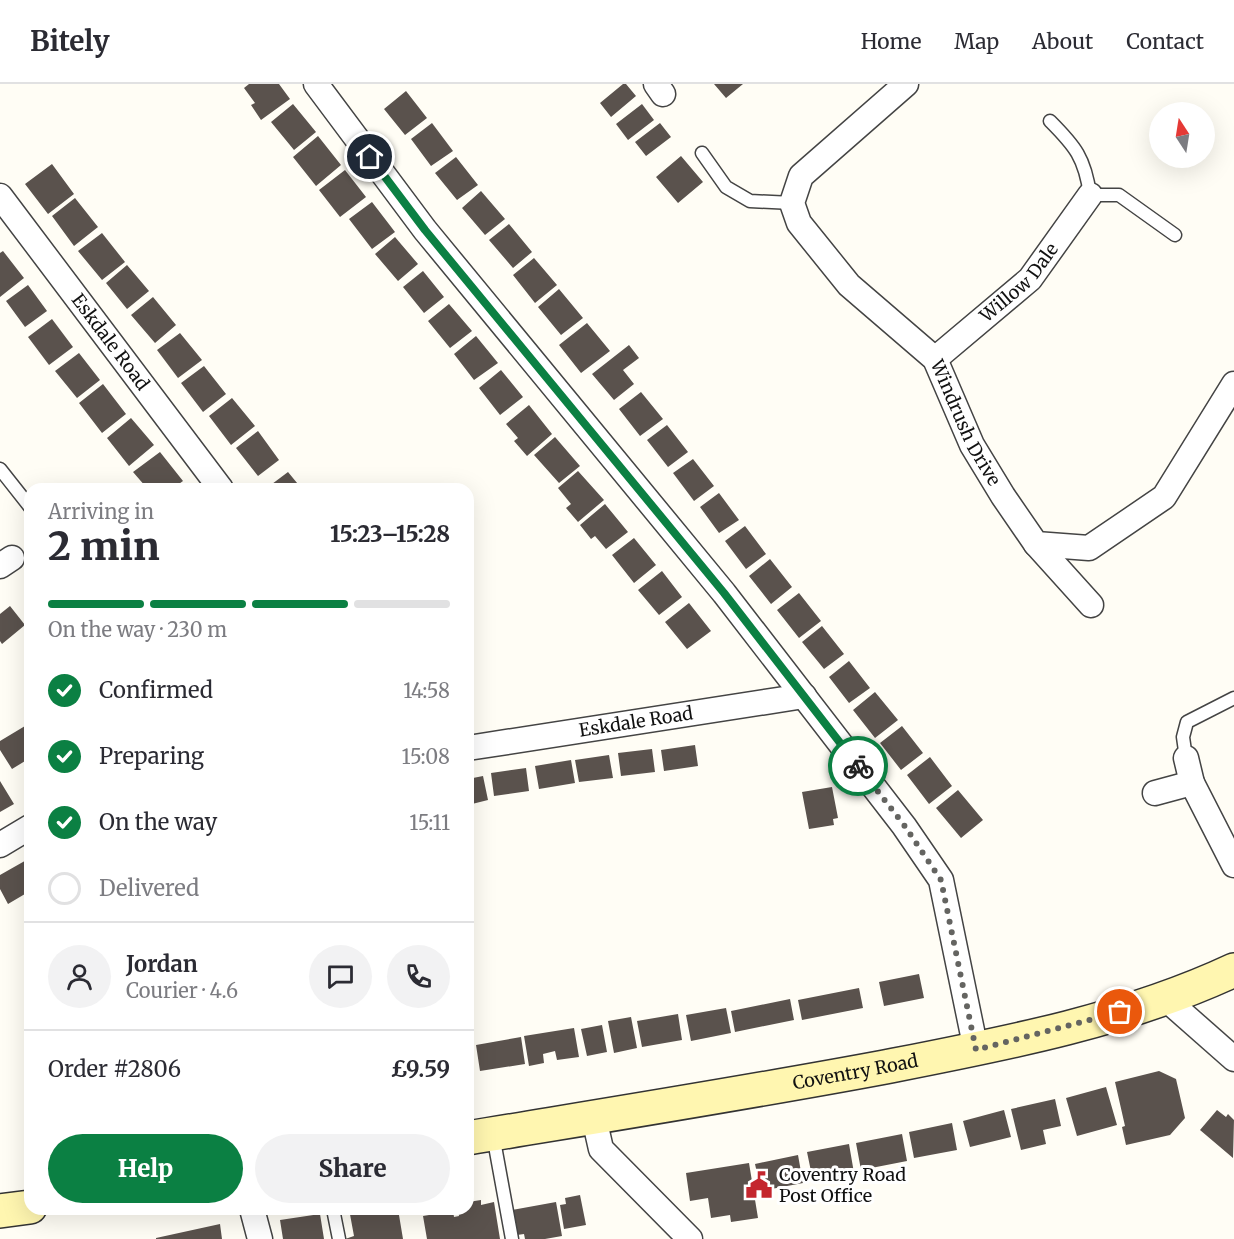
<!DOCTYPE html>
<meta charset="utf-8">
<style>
:root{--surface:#fff;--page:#f2f2f3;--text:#2b2b33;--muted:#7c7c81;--line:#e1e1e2;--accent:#0b8043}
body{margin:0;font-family:Merriweather,serif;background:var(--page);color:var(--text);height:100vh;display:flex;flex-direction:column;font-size:22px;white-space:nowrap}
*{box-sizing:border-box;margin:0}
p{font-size:20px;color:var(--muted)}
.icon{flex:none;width:33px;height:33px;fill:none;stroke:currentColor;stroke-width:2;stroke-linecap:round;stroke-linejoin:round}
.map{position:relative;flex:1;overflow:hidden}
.side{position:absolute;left:24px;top:399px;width:450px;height:732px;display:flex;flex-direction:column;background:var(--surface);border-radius:18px;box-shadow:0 6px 24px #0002}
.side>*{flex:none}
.needle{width:39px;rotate:348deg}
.tools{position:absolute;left:1149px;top:18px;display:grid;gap:12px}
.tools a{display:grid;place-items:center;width:66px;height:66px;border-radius:50%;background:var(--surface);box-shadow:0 6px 24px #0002;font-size:30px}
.pin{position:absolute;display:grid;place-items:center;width:51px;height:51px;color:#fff;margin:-26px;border:3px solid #fff;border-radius:50%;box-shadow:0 2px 6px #0007}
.courier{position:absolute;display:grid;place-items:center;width:60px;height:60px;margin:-30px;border:4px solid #0b8043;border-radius:50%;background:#fff;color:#222;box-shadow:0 2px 8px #0007}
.summary em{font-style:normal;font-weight:800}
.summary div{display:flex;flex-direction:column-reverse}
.summary{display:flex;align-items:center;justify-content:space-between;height:102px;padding:0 24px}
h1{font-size:39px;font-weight:800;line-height:45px}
.bar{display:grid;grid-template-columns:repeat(4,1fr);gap:9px 6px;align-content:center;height:72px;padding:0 24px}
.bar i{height:8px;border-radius:4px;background:var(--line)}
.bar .current{background:var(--accent)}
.bar p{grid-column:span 4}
.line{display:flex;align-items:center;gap:15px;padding:0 24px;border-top:2px solid var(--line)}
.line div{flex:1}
.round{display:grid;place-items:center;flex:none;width:63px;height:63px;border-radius:32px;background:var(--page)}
ol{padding:0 24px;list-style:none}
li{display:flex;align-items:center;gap:18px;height:66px}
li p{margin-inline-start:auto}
li .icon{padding:6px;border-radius:50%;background:var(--accent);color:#fff;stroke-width:4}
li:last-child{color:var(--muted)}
li i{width:33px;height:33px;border:3px solid var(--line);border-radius:50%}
.action{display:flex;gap:12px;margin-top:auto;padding:12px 24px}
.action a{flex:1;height:69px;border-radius:36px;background:var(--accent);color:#fff;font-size:24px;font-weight:800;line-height:69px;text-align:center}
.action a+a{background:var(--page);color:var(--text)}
header{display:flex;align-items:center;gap:36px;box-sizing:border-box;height:84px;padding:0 30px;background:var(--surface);border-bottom:2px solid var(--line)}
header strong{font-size:28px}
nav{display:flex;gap:33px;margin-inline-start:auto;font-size:21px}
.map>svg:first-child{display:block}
</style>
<header>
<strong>Bitely</strong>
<nav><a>Home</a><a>Map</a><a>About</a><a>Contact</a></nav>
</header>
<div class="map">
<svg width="1234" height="1155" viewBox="0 0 1234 1155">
<rect width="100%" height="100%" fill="#fffdf5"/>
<!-- building -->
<path fill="#5a524d" d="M 249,0 L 279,0 L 290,15 L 261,36 L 251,21 L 255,19 L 244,4 Z
M 623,0 L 626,0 L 636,12 L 611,33 L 600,19 Z
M 714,0 L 743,0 L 726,14 Z
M 406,7 L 427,34 L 405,51 L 384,25 Z
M 293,20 L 316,48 L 294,66 L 271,38 Z
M 642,20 L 654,36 L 628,56 L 616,40 Z
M 432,39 L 453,67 L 431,82 L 411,55 Z
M 660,39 L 671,53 L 646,72 L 635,58 Z
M 318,52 L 341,81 L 316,102 L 293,73 Z
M 681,72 L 703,98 L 678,119 L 656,93 Z
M 456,73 L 478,101 L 457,116 L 435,89 Z
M 52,80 L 74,110 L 48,130 L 25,100 Z
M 345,86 L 366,113 L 340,133 L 319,106 Z
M 481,107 L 505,135 L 485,151 L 462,124 Z
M 75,114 L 98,143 L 74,162 L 52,132 Z
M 372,118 L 395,148 L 372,165 L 349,135 Z
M 509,140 L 532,168 L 513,184 L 489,156 Z
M 102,149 L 125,178 L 102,196 L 78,167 Z
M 395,153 L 418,180 L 398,197 L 375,170 Z
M 3,167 L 24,194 L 0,213 L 0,169 Z
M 534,174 L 557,201 L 535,219 L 513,191 Z
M 127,181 L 149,207 L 127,225 L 106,199 Z
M 423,187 L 444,213 L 424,229 L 403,203 Z
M 28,201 L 47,227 L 25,243 L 6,217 Z
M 559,205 L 583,234 L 561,251 L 538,223 Z
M 153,213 L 176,241 L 155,259 L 131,231 Z
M 449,220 L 472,247 L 450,264 L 428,237 Z
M 52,235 L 73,263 L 49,281 L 28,253 Z
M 587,239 L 610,267 L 581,289 L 559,261 Z
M 180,249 L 202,276 L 178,294 L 157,266 Z
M 476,252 L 498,279 L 474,296 L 454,270 Z
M 629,261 L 639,274 L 623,286 L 634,300 L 614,316 L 592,290 Z
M 79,269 L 100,296 L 77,314 L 55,287 Z
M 204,282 L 226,310 L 203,328 L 181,299 Z
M 501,286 L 523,313 L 500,331 L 479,304 Z
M 103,300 L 126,330 L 102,349 L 79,319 Z
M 641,308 L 663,335 L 640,352 L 619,325 Z
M 232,314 L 255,342 L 231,361 L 209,332 Z
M 529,321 L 552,350 L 527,372 L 514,357 L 518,354 L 506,340 Z
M 131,334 L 154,361 L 129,382 L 107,354 Z
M 667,341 L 688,368 L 668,383 L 647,356 Z
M 258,347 L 279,376 L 258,392 L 236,364 Z
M 555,353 L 580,382 L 559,399 L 534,371 Z
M 160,368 L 183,397 L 172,405 L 144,405 L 146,403 L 133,388 Z
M 693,375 L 714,402 L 694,417 L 673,389 Z
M 578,387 L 604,416 L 578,438 L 566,424 L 571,420 L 558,404 Z
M 288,388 L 302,405 L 270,405 L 268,403 Z
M 719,409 L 739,436 L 719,449 L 700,423 Z
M 605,420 L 628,448 L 606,465 L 595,452 L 591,455 L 580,441 Z
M 745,442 L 766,470 L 746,485 L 725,457 Z
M 634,454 L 656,481 L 634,499 L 612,471 Z
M 770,475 L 792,503 L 771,520 L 749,492 Z
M 662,487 L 682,513 L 659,531 L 638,506 Z
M 799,509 L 821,537 L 799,554 L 777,526 Z
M 689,519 L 711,547 L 687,565 L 665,538 Z
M 10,522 L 25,541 L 2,560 L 0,557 L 0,530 Z
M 822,542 L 844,570 L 824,585 L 802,558 Z
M 849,577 L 870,604 L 849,619 L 829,593 Z
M 875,608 L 898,636 L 875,654 L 853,626 Z
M 30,639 L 30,674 L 12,685 L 0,666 L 0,657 Z
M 902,642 L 923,669 L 901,686 L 880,659 Z
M 695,661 L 698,682 L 664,687 L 661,666 Z
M 652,665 L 655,688 L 621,692 L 618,669 Z
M 609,671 L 613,694 L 579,698 L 575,676 Z
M 930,673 L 952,702 L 929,720 L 907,691 Z
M 571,676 L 575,699 L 539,705 L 535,682 Z
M 526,684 L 529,707 L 494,712 L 491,689 Z
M 483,692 L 488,716 L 468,721 L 468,695 Z
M 0,697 L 14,720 L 0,728 Z
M 832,703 L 838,734 L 833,735 L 834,741 L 809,745 L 802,708 Z
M 958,706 L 983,736 L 961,754 L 936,724 Z
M 30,774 L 30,807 L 8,820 L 0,805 L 0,791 Z
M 919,890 L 924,914 L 884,922 L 879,898 Z
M 859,904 L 863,924 L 802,936 L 798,916 Z
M 790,915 L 794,936 L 735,948 L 731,927 Z
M 726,924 L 731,949 L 691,957 L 686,931 Z
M 678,930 L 682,956 L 642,963 L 637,937 Z
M 631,933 L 637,964 L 614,969 L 608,937 Z
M 602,941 L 607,968 L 587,972 L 581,945 Z
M 574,944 L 579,973 L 557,976 L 555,967 L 543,970 L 544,979 L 529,982 L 524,952 Z
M 521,953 L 525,980 L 480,987 L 476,961 Z
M 1159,987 L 1176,995 L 1185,1034 L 1170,1051 L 1126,1061 L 1122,1043 L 1125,1042 L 1115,998 Z
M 1106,1003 L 1117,1041 L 1077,1052 L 1066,1014 Z
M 1055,1015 L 1061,1042 L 1043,1046 L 1046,1060 L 1021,1066 L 1011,1025 Z
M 1004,1026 L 1011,1053 L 970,1063 L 963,1037 Z
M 1217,1026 L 1226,1033 L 1228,1030 L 1234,1036 L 1233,1074 L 1200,1046 Z
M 952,1039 L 957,1066 L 914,1074 L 909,1048 Z
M 902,1050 L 907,1077 L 861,1086 L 856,1059 Z
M 849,1060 L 854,1089 L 813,1097 L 807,1068 Z
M 798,1071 L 803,1099 L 761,1107 L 755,1080 Z
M 749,1079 L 758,1134 L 731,1138 L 730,1131 L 711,1134 L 708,1114 L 690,1117 L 686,1089 Z
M 580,1111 L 586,1141 L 564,1145 L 560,1121 L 566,1120 L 565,1114 Z
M 481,1116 L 481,1121 L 494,1118 L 500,1155 L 427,1155 L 423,1132 L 453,1127 L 454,1133 L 459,1132 L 458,1125 L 468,1125 L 468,1118 Z
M 556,1118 L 562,1152 L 545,1155 L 525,1155 L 524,1150 L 517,1151 L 512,1126 Z
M 349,1125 L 398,1125 L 403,1155 L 345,1155 L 354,1152 Z
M 320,1130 L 324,1155 L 283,1155 L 280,1136 Z
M 220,1140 L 222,1155 L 156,1155 L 156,1154 Z"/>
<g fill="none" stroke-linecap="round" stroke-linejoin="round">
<defs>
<path id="lane" d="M 1050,37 C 1075,62 1085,74 1090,111 L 1119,111 L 1175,151
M 702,69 L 726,103 L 750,117 L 792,119
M 0,385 L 30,423
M 1186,674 L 1183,653 L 1187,638 L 1234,614
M 493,1051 L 512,1155
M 333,1125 L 339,1155"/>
<g id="street">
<path d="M 316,0 L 425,146 L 724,509 L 904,742 L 941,796 L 976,966"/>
<path d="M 656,0 L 663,10"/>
<path id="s1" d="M 906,0 L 801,92 L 792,119 L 799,139 L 849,201 L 935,275 L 972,361 L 1003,412 L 1036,460 L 1089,464 L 1164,413 L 1234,300"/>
<path id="s2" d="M 0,112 L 221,405"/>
<path id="s3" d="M 935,275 L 1030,195 L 1090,111"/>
<path d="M 1036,460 L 1091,521"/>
<path d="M 0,482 L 12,474"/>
<path id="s4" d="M 468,664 L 804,612"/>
<path d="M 1186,674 L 1192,699 L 1234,781"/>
<path d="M 1155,709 L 1192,699"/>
<path d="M 0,761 L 30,743"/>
<path d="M 1166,915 L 1234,975"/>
<path d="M 594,1034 L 601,1065 L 690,1155"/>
<path d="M 252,1125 L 260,1155"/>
</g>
<g id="secondary">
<path id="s5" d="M 468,1054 C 607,1031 746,1009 885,983 C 1003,960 1125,937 1234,886"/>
<path d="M 0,1127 L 30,1123"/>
</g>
</defs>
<!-- lane casing -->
<use href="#lane" stroke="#444" stroke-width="15"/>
<!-- street casing -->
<use href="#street" stroke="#444" stroke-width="27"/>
<!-- secondary casing -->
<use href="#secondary" stroke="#333" stroke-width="36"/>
<!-- lane -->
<use href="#lane" stroke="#fff" stroke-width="12"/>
<!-- street -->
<use href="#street" stroke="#fff" stroke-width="24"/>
<!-- secondary -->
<use href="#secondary" stroke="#fff6b0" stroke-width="33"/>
</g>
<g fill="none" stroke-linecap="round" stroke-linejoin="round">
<!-- done -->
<path stroke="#646461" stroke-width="6" stroke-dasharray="0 10.8" d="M 858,682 L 904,741 L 941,796 L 976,966 L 1120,928"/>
<!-- route -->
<path stroke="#0b8043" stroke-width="8" d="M 370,73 L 425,146 L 724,509 L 858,682"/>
</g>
<!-- icons -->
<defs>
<symbol id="civic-bare" viewBox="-9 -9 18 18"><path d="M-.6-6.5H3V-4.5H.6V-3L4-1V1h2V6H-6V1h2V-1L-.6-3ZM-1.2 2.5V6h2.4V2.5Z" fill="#c4262e" stroke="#fff" stroke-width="2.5" paint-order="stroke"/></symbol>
</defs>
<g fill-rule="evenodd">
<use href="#civic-bare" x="740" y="1082" width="38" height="38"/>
</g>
<g text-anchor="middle" stroke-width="6" stroke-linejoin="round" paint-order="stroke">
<!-- street labels -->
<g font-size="18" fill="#111" stroke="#fff">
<text dy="6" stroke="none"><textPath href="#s3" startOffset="114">Willow Dale</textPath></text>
<text dy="6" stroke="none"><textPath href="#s2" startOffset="183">Eskdale Road</textPath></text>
<text dy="6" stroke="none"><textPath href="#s1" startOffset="453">Windrush Drive</textPath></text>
<text dy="6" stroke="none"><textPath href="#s4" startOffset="170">Eskdale Road</textPath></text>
<text dy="6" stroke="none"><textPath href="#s5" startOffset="393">Coventry Road</textPath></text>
</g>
<!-- poi labels -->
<g font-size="18" fill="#111" stroke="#fff" text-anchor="start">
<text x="779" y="1097">Coventry Road<tspan x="779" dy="21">Post Office</tspan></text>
</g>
</g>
</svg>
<div class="tools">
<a><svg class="needle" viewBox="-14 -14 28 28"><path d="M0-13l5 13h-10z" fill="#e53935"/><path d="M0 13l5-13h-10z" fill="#7c7c81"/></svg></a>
</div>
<div class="pin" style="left:1120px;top:928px;background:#ea580c"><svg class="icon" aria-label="bag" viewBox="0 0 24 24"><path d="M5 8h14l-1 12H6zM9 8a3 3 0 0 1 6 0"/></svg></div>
<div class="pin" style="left:370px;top:73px;background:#1f2937"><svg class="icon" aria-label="home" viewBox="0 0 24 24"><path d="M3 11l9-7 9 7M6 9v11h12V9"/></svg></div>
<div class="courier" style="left:858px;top:682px"><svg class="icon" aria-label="bike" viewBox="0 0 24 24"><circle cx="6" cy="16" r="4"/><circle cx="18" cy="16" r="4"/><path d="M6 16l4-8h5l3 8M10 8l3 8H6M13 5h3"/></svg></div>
<section class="side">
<div class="summary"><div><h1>2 min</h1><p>Arriving in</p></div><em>15:23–15:28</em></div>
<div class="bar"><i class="current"></i><i class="current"></i><i class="current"></i><i></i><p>On the way · 230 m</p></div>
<ol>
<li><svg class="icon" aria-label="check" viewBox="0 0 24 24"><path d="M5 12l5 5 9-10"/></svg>Confirmed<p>14:58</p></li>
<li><svg class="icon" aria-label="check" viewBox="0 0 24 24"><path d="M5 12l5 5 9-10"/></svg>Preparing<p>15:08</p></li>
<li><svg class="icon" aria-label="check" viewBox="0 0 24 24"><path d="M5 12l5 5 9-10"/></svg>On the way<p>15:11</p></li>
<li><i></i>Delivered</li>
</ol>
<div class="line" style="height:108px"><a class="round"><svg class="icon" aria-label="person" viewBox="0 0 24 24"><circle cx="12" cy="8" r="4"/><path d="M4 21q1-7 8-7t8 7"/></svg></a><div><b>Jordan</b><p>Courier · 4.6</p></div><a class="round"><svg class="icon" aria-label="chat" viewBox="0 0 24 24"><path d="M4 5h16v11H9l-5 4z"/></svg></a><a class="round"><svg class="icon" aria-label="phone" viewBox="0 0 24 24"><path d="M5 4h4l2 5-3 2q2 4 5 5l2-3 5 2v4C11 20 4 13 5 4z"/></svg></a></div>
<div class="line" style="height:78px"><div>Order #2806</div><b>£9.59</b></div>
<div class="action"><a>Help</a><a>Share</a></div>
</section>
</div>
